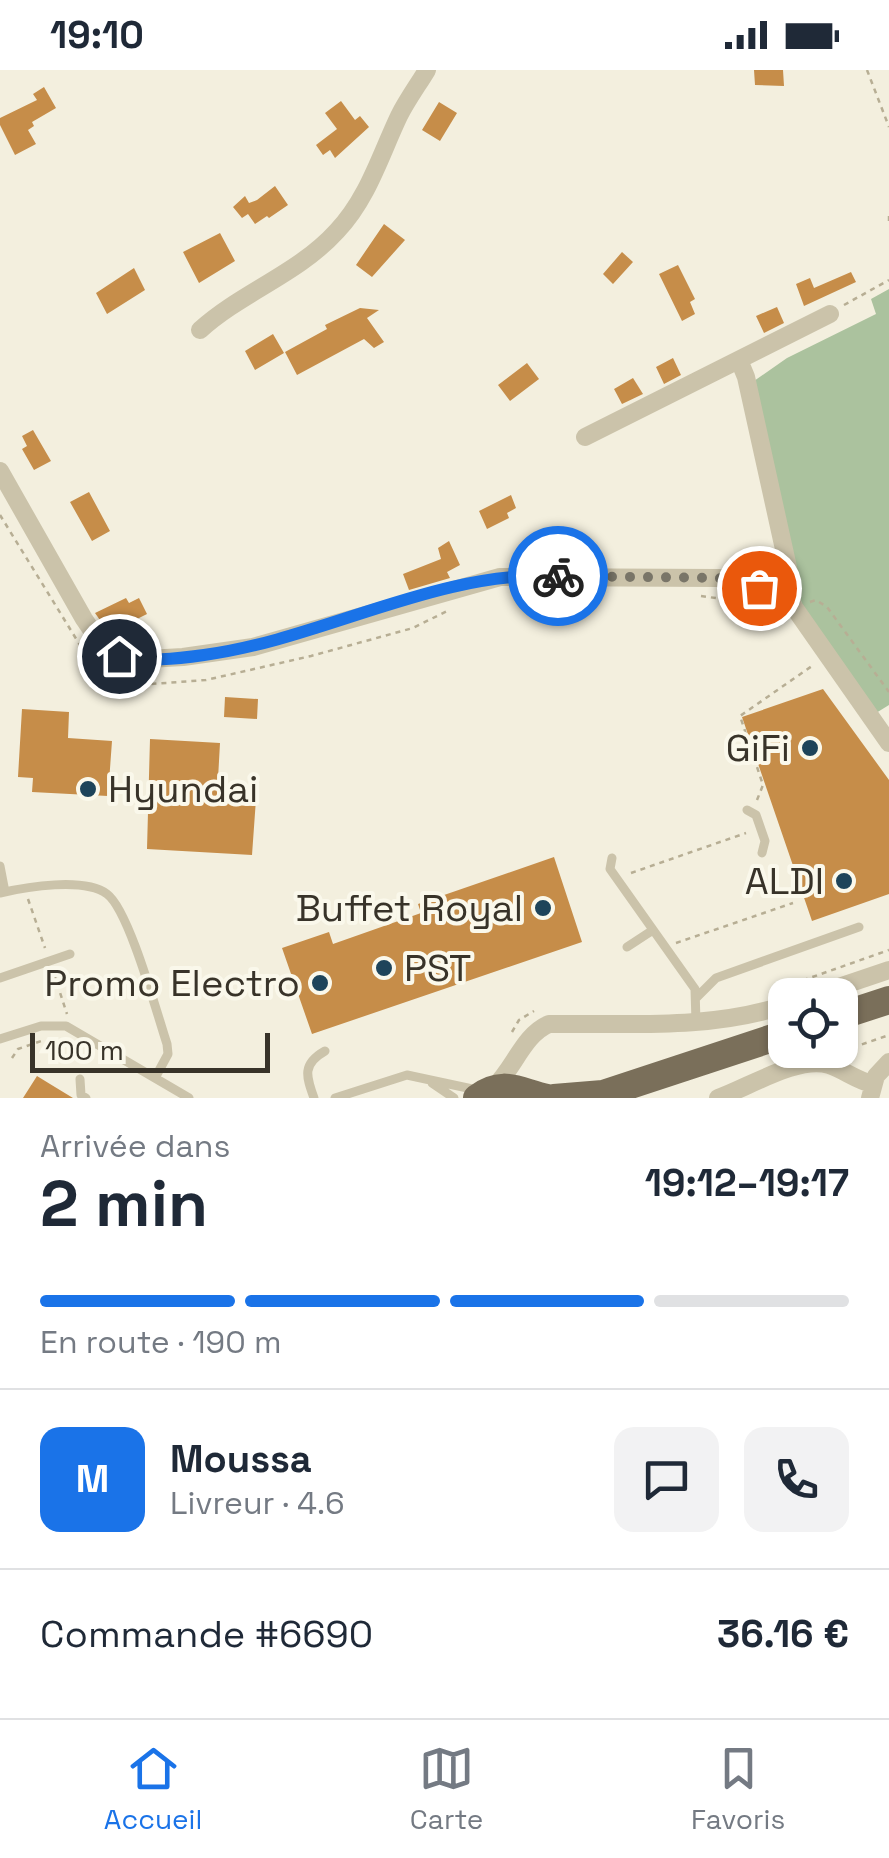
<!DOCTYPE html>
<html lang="fr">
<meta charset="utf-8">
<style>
:root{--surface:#fff;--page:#f2f2f3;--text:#1f2937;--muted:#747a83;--line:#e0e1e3;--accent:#1a73e8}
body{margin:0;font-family:"Space Grotesk",sans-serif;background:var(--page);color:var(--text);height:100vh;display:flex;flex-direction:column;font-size:38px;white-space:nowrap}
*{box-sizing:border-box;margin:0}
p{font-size:32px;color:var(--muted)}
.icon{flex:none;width:55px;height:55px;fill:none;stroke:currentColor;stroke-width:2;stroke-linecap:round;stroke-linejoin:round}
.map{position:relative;height:1028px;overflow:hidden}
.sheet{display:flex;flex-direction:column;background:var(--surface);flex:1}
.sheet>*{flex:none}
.fabs{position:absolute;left:768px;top:908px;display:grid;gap:20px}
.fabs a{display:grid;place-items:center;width:90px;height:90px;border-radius:20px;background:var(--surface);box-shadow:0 2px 8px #0004;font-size:50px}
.scale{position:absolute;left:30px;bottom:25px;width:240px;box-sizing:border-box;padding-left:10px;border:5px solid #383329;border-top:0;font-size:28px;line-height:35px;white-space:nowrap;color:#383329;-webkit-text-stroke:8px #faf8eb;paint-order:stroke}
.pin{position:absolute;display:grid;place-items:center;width:85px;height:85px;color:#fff;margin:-42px;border:5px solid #fff;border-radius:50%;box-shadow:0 2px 10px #0007}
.courier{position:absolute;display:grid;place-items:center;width:100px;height:100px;margin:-50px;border:8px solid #1a73e8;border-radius:50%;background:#fff;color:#222;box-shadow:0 2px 12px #0007}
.headline em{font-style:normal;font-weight:700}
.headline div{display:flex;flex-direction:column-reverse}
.headline{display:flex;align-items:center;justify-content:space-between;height:170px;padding:0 40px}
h1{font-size:65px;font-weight:700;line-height:75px}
.bar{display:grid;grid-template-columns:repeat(4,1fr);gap:15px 10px;align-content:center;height:120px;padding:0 40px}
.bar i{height:12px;border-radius:8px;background:var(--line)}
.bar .selected{background:var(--accent)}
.bar p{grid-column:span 4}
.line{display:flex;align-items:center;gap:25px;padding:0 40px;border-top:2px solid var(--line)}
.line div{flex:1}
.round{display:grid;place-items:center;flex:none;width:105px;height:105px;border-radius:20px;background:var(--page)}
.status{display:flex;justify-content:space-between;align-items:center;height:70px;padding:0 50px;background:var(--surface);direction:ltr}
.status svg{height:28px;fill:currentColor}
.tabs{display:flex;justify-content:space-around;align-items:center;height:140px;border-top:2px solid var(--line);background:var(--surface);font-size:28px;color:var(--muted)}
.tabs a{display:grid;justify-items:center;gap:5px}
.tabs .selected{color:var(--accent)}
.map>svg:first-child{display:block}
</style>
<div class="status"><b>19:10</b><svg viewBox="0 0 49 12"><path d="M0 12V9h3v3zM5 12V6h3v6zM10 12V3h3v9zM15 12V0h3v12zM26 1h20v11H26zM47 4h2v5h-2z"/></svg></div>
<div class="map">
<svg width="889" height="1028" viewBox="0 0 889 1028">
<rect width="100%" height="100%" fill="#f3efde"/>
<!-- green -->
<path fill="#abc29e" d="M 889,219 L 889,635 L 876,643 L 802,535 L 754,311 L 787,288 L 876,244 L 871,229 Z"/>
<!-- building -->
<path fill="#c68d49" d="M 754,0 L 783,0 L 784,16 L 755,15 Z
M 44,17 L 56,38 L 32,52 L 34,56 L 28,60 L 36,74 L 15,85 L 0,55 L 0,48 L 37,30 L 33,24 Z
M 341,31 L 355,50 L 360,46 L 369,57 L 335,88 L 330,80 L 323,85 L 316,75 L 337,59 L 325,43 Z
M 439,32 L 457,43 L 440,71 L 422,60 Z
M 275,116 L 288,135 L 269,148 L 267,146 L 255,154 L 248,144 L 242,148 L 233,137 L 245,126 L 249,133 L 257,130 Z
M 384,154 L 405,170 L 372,207 L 356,195 Z
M 220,163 L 235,191 L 199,213 L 183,182 Z
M 622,182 L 633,192 L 613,214 L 603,204 Z
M 678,195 L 695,229 L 690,232 L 695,244 L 682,251 L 659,204 Z
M 134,198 L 145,220 L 107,244 L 96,223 Z
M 851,202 L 856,212 L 804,236 L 796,214 L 810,208 L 814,218 Z
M 777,237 L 784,253 L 764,263 L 756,246 Z
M 360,238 L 379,240 L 367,248 L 384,272 L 374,278 L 364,269 L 297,305 L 285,282 L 327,259 L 325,255 Z
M 273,264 L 284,283 L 255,300 L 245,281 Z
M 673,288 L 681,305 L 664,314 L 656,297 Z
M 527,293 L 539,309 L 510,331 L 498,315 Z
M 633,308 L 643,324 L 622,334 L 614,319 Z
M 33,360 L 51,391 L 34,400 L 22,379 L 27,376 L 22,366 Z
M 89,422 L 110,461 L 92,471 L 70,432 Z
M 511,425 L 516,438 L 507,443 L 509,448 L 487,459 L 479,441 Z
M 449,471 L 460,495 L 447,502 L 450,508 L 409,520 L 403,504 L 441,489 L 438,478 Z
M 126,528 L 129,533 L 139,528 L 147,544 L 125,555 L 119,545 L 102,553 L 95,543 Z
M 823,619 L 889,710 L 889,824 L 812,851 L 742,647 Z
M 225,627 L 258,629 L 257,649 L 224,647 Z
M 22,639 L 69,642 L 68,668 L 112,671 L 108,726 L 32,722 L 33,708 L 18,707 Z
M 150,669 L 220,673 L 217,727 L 256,729 L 252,785 L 147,779 Z
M 554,787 L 582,872 L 312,964 L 282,878 L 329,862 L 333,874 L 421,843 L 418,834 Z
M 37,1006 L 50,1014 L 73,1028 L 23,1028 Z"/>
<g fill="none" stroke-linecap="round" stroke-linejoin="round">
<!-- path -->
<path stroke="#b7ae94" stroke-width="2.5" stroke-dasharray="5 5" stroke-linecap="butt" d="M 867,0 L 889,57
M 889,146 L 889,152
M 844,235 L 889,210
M 0,445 L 83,580
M 701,526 L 737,531 L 762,540
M 810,532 L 816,530 L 827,537 L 889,622
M 113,603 L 151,614 L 206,610 L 311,586 L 413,558 L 447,541
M 757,730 L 763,715 L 740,646 L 812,596
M 631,803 L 746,763
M 28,829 L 45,878
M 676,873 L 793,833
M 54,904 L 67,944
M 784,917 L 889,880
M 512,962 L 519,950 L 534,941
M 843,981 L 889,965
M 12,988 L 18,979 L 44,970"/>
<!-- lane -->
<path stroke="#cbc3aa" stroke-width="9" d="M 747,740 L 756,745 L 765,771 L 762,783
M 612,788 L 610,799 L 695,919 L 696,952
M 0,796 L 5,822
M 0,823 C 26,817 84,807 107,824 C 129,840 157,944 167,974 L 168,984 L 155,1008
M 627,877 L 653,860
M 0,908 L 70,884
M 697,927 L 716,908 L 859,857
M 0,969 L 41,956 L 66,956 L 189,1028
M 80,1009 L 81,1025 L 86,1028
M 432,1013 L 454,1028
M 314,1028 C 306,1006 302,994 325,981
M 335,1028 L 407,1005 L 477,1020"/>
<!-- street -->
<path stroke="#cbc3aa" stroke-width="18" d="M 200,260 C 242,222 298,204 337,161 C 368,128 380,86 399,46 C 407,30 418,15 427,0
M 739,290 L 746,307 L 793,520 L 791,533
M 585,367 L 830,244
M 0,401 L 84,549 L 101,574 L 119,586 L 148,589 L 183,587 L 253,577 L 500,507 L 719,508 L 759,518 L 791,533 L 889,673
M 815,925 L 889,900
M 493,1018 C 514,999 523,965 549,954 C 627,953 710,960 785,935
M 718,1028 C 747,1018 799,985 829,995 C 844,1000 856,1010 872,1014
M 870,1028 L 876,1006 L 889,992"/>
<!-- primary -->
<path stroke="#7a6f5a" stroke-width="28" d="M 840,946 L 889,930
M 477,1028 C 503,1008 519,1022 547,1028
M 554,1028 L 603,1024 L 785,964"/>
</g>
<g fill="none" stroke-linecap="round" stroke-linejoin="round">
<!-- done -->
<path stroke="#797568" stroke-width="10" stroke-dasharray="0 18" d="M 558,506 L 719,508 L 759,518"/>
<!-- route -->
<path stroke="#1a73e8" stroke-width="12" d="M 119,586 C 147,592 176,589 204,585 C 323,569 436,500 558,506"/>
</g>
<!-- markers -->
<g fill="#1e445a" stroke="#faf8eb" stroke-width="4">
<circle cx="810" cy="678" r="10"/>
<circle cx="88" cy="719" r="10"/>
<circle cx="844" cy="811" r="10"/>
<circle cx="543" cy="838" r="10"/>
<circle cx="384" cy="898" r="10"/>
<circle cx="320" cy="913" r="10"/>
</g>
<g text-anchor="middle" stroke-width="8" stroke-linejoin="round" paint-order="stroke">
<!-- poi labels -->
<g font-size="38" fill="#383329" stroke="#faf8eb" text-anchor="end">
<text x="790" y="691">GiFi</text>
<text x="108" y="732" text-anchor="start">Hyundai</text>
<text x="824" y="824">ALDI</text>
<text x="523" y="851">Buffet Royal</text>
<text x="404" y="911" text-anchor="start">PST</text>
<text x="300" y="926">Promo Electro</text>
</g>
</g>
</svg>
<div class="fabs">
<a><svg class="icon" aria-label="locate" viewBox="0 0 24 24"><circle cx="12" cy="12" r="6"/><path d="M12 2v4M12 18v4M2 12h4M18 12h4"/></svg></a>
</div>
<div class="scale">100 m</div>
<div class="pin" style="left:759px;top:518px;background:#ea580c"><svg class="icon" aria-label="bag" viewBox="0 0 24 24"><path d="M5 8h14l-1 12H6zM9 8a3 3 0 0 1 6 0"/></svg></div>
<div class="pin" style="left:119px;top:586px;background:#1f2937"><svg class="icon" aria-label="home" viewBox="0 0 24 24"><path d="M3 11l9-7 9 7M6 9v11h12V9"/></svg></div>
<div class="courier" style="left:558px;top:506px"><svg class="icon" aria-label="bike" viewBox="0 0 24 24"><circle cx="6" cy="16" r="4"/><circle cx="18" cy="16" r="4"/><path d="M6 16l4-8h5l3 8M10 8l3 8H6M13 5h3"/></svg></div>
</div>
<section class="sheet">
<div class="headline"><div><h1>2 min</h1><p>Arrivée dans</p></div><em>19:12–19:17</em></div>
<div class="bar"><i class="selected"></i><i class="selected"></i><i class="selected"></i><i></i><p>En route · 190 m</p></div>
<div class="line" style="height:180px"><b class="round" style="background:var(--accent);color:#fff">M</b><div><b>Moussa</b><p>Livreur · 4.6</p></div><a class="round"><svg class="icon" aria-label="chat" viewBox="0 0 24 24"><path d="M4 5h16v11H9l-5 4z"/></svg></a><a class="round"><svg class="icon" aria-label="phone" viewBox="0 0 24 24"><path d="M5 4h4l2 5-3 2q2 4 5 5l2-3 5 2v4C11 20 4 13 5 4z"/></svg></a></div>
<div class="line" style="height:130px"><div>Commande #6690</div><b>36.16 €</b></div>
</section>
<nav class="tabs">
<a class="selected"><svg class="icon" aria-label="home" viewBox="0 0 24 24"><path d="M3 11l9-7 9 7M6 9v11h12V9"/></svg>Accueil</a>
<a><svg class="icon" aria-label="map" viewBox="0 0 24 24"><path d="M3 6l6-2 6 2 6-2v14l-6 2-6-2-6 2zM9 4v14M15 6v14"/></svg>Carte</a>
<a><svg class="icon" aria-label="saved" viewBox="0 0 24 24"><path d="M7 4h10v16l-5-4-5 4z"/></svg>Favoris</a>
</nav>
